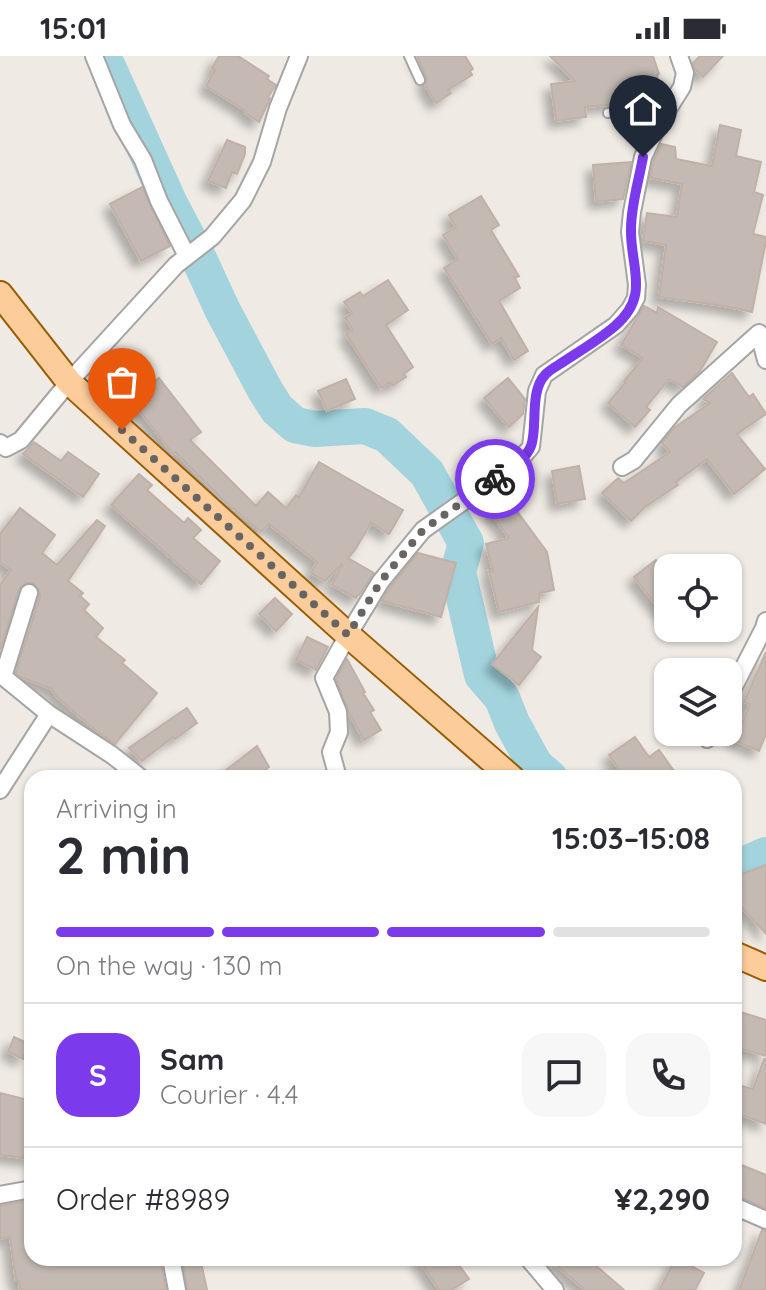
<!DOCTYPE html>
<meta charset="utf-8">
<style>
:root{--surface:#fff;--page:#f7f7f7;--text:#2b2b33;--muted:#7c7c81;--line:#e1e1e2;--accent:#7c3aed}
body{margin:0;font-family:Quicksand,sans-serif;background:var(--page);color:var(--text);height:100vh;display:flex;flex-direction:column;font-size:30px;white-space:nowrap}
*{box-sizing:border-box;margin:0}
p{font-size:26px;color:var(--muted)}
.icon{flex:none;width:44px;height:44px;fill:none;stroke:currentColor;stroke-width:2;stroke-linecap:round;stroke-linejoin:round}
.map{position:relative;flex:1;overflow:hidden}
.sheet{position:absolute;left:24px;top:714px;width:718px;height:496px;display:flex;flex-direction:column;background:var(--surface);border-radius:24px;box-shadow:0 2px 6px #0004}
.sheet>*{flex:none}
.controls{position:absolute;left:654px;top:498px;display:grid;gap:16px}
.controls a{display:grid;place-items:center;width:88px;height:88px;border-radius:16px;background:var(--surface);box-shadow:0 2px 6px #0004;font-size:40px}
.pin{position:absolute;display:grid;place-items:center;width:68px;height:68px;color:#fff;margin:-82px -34px;border-radius:50% 50% 50% 0;rotate:-45deg;box-shadow:0 0 8px #0007}
.pin .icon{rotate:45deg}
.courier{position:absolute;display:grid;place-items:center;width:80px;height:80px;margin:-40px;border:6px solid #7c3aed;border-radius:50%;background:#fff;color:#222;box-shadow:0 2px 10px #0007}
.summary em{font-style:normal;font-weight:700}
.summary div{display:flex;flex-direction:column-reverse}
.summary{display:flex;align-items:center;justify-content:space-between;height:136px;padding:0 32px}
h1{font-size:52px;font-weight:700;line-height:60px}
.bar{display:grid;grid-template-columns:repeat(4,1fr);gap:12px 8px;align-content:center;height:96px;padding:0 32px}
.bar i{height:10px;border-radius:6px;background:var(--line)}
.bar .current{background:var(--accent)}
.bar p{grid-column:span 4}
.line{display:flex;align-items:center;gap:20px;padding:0 32px;border-top:2px solid var(--line)}
.line div{flex:1}
.round{display:grid;place-items:center;flex:none;width:84px;height:84px;border-radius:24px;background:var(--page)}
.status{display:flex;justify-content:space-between;align-items:center;height:56px;padding:0 40px;background:var(--surface);direction:ltr}
.status svg{height:22px;fill:currentColor}
.map>svg:first-child{display:block}
</style>
<div class="status"><b>15:01</b><svg viewBox="0 0 49 12"><path d="M0 12V9h3v3zM5 12V6h3v6zM10 12V3h3v9zM15 12V0h3v12zM26 1h20v11H26zM47 4h2v5h-2z"/></svg></div>
<div class="map">
<svg width="766" height="1234" viewBox="0 0 766 1234">
<defs>
<filter id="shadow"><feDropShadow dx="-7" dy="7" stdDeviation="4" flood-color="#0004"/></filter>
</defs>
<rect width="100%" height="100%" fill="#efeae4"/>
<g fill="none" stroke-linecap="round" stroke-linejoin="round">
<!-- river -->
<path stroke="#a3d4dd" stroke-width="36" d="M 103,0 L 170,148 L 200,205 L 222,253 L 265,334 L 277,353 L 295,369 L 315,373 L 365,370 L 387,379 L 427,417 L 466,487 L 458,516 L 482,619 L 502,642 L 512,667 L 535,709 L 550,722
M 734,813 L 766,799"/>
</g>
<!-- building -->
<path fill="#c4bab3" stroke="#c1b0a6" stroke-width="2" filter="url(#shadow)" d="M 219,0 L 238,0 L 269,20 L 267,23 L 276,29 L 268,41 L 270,43 L 259,66 L 245,57 L 246,55 L 206,30 L 215,14 L 212,12 Z
M 417,0 L 465,0 L 473,13 L 470,15 L 472,19 L 448,34 L 451,37 L 436,47 L 425,29 L 427,22 Z
M 550,0 L 653,0 L 659,18 L 657,19 L 661,44 L 585,51 L 586,61 L 556,65 L 551,28 L 575,25 Z
M 700,0 L 723,0 L 703,21 L 695,13 L 693,7 Z
M 720,69 L 741,74 L 736,100 L 761,106 L 754,136 L 763,139 L 753,178 L 766,181 L 766,185 L 752,256 L 724,250 L 659,241 L 666,189 L 643,185 L 647,157 L 677,161 L 682,128 L 650,122 L 654,104 L 661,88 L 675,91 L 676,103 L 712,110 Z
M 227,84 L 245,91 L 245,98 L 237,118 L 232,116 L 226,132 L 208,125 Z
M 631,106 L 623,143 L 596,146 L 593,109 Z
M 142,131 L 170,190 L 141,205 L 110,148 Z
M 481,140 L 499,169 L 491,174 L 519,220 L 515,222 L 520,232 L 499,245 L 528,295 L 514,304 L 501,282 L 492,288 L 444,212 L 458,203 L 443,179 L 456,171 L 449,159 Z
M 388,224 L 408,254 L 386,269 L 413,311 L 404,318 L 406,321 L 392,330 L 390,326 L 381,332 L 346,278 L 353,274 L 345,262 L 352,257 L 344,246 L 360,236 L 363,240 Z
M 644,250 L 657,257 L 658,251 L 717,286 L 700,315 L 683,331 L 669,323 L 646,351 L 650,354 L 635,371 L 608,347 L 625,327 L 624,325 L 643,302 L 621,289 Z
M 732,317 L 749,341 L 753,338 L 766,358 L 737,378 L 765,413 L 734,438 L 707,403 L 676,426 L 678,429 L 645,451 L 631,465 L 602,437 L 618,422 L 624,427 L 670,396 L 662,387 L 674,372 L 710,347 L 703,343 Z
M 159,322 L 201,376 L 190,384 L 256,450 L 268,436 L 286,452 L 296,439 L 299,441 L 319,406 L 403,454 L 389,478 L 371,467 L 355,494 L 348,502 L 374,517 L 359,539 L 358,539 L 356,542 L 332,529 L 342,508 L 325,525 L 311,517 L 317,506 L 269,468 L 261,476 L 221,442 L 175,396 L 173,398 L 131,344 Z
M 508,322 L 525,343 L 523,358 L 509,371 L 484,342 Z
M 346,323 L 355,343 L 327,355 L 318,335 Z
M 34,386 L 61,405 L 68,396 L 99,418 L 83,441 L 23,398 Z
M 579,410 L 585,443 L 557,448 L 552,415 Z
M 139,418 L 152,429 L 147,434 L 184,467 L 188,462 L 201,474 L 193,482 L 220,505 L 201,528 L 111,449 Z
M 508,443 L 547,496 L 554,534 L 540,537 L 539,546 L 499,556 L 489,515 L 493,516 L 486,488 L 509,482 L 490,456 Z
M 20,452 L 55,479 L 42,497 L 57,509 L 97,464 L 105,470 L 68,525 L 83,537 L 80,540 L 89,548 L 84,554 L 103,572 L 96,581 L 125,604 L 122,607 L 157,637 L 115,688 L 88,668 L 57,641 L 52,633 L 21,621 L 16,617 L 40,540 L 39,534 L 33,527 L 26,527 L 19,533 L 0,594 L 0,529 L 11,514 L 0,506 L 0,478 Z
M 418,497 L 456,507 L 441,561 L 382,545 L 390,531 Z
M 656,504 L 668,519 L 668,564 L 634,521 Z
M 275,542 L 292,558 L 276,575 L 259,558 Z
M 538,551 L 532,594 L 541,601 L 519,629 L 492,608 Z
M 307,581 L 328,591 L 316,614 L 296,604 Z
M 766,596 L 766,678 L 759,695 L 735,685 L 750,648 L 744,646 Z
M 347,603 L 365,636 L 363,637 L 374,654 L 370,656 L 381,674 L 364,684 L 349,657 L 336,623 Z
M 187,652 L 197,667 L 175,683 L 173,681 L 142,705 L 129,692 Z
M 635,681 L 649,701 L 659,694 L 679,722 L 625,722 L 609,699 Z
M 257,690 L 269,711 L 254,722 L 216,722 Z
M 766,809 L 766,878 L 734,843 L 734,821 Z
M 734,954 L 766,964 L 766,1000 L 734,991 Z
M 14,981 L 29,988 L 23,1003 L 8,996 Z
M 764,1003 L 766,1003 L 766,1068 L 734,1056 L 734,1028 L 753,1033 Z
M 0,1037 L 32,1045 L 32,1103 L 0,1099 Z
M 734,1106 L 766,1119 L 766,1152 L 734,1139 Z
M 32,1144 L 32,1202 L 160,1202 L 166,1234 L 20,1234 L 19,1225 L 16,1225 L 10,1180 L 0,1183 L 0,1150 Z
M 762,1174 L 766,1175 L 766,1234 L 739,1234 Z
M 182,1202 L 200,1202 L 207,1234 L 188,1234 Z
M 418,1202 L 454,1202 L 469,1223 L 451,1234 L 439,1234 Z
M 548,1202 L 587,1202 L 624,1234 L 585,1234 Z
M 676,1202 L 704,1217 L 695,1234 L 659,1234 Z"/>
<g fill="none" stroke-linecap="round" stroke-linejoin="round">
<defs>
<path id="lane" d="M 409,0 L 420,24
M 608,57 L 667,50"/>
<path id="street" d="M 94,0 L 122,69 L 143,104 L 159,145 L 187,200
M 0,387 L 6,392 L 21,384 L 69,326 L 176,209 L 212,181 L 243,144 L 262,106 L 278,52 L 299,0
M 622,411 L 634,404 L 679,349 L 759,277 L 766,304
M 0,618 L 49,658 L 112,699 L 141,722
M 3,621 L 29,537
M 728,642 L 764,572 L 766,565
M 707,683 L 711,676
M 338,722 L 331,696 L 339,676 L 338,656 L 324,622 L 348,579 L 381,525 L 423,474 L 516,408 L 531,391 L 537,335 L 544,319 L 616,269 L 630,253 L 636,242 L 637,229 L 630,176 L 632,156 L 643,101 L 658,69 L 682,31 L 685,17 L 679,0
M 0,734 L 49,658
M 0,1139 L 32,1133
M 734,1150 L 766,1164
M 171,1202 L 177,1234
M 528,1202 L 555,1234"/>
<path id="primary" d="M 0,238 L 69,326 L 348,579 L 512,722
M 734,898 L 766,912"/>
</defs>
<!-- lane casing -->
<use href="#lane" stroke="#a5a5a5" stroke-width="12"/>
<!-- street casing -->
<use href="#street" stroke="#a5a5a5" stroke-width="20"/>
<!-- primary casing -->
<use href="#primary" stroke="#985c00" stroke-width="28"/>
<!-- lane -->
<use href="#lane" stroke="#fff" stroke-width="8"/>
<!-- street -->
<use href="#street" stroke="#fff" stroke-width="16"/>
<!-- primary -->
<use href="#primary" stroke="#fdcc9b" stroke-width="24"/>
</g>
<g fill="none" stroke-linecap="round" stroke-linejoin="round">
<!-- done -->
<path stroke="#676563" stroke-width="8" stroke-dasharray="0 14.4" d="M 122,374 L 348,579 L 381,525 L 423,474 L 495,423"/>
<!-- route -->
<path stroke="#7c3aed" stroke-width="10" d="M 495,423 C 507,415 526,404 531,390 C 538,371 529,336 545,319 C 548,315 555,311 560,308 C 578,296 599,284 615,270 C 651,239 630,211 631,173 C 631,149 639,124 643,101"/>
</g>
</svg>
<div class="controls">
<a><svg class="icon" aria-label="locate" viewBox="0 0 24 24"><circle cx="12" cy="12" r="6"/><path d="M12 2v4M12 18v4M2 12h4M18 12h4"/></svg></a>
<a><svg class="icon" aria-label="layers" viewBox="0 0 24 24"><path d="M12 4l9 5-9 5-9-5zM3 14l9 5 9-5"/></svg></a>
</div>
<div class="pin" style="left:122px;top:374px;background:#ea580c"><svg class="icon" aria-label="bag" viewBox="0 0 24 24"><path d="M5 8h14l-1 12H6zM9 8a3 3 0 0 1 6 0"/></svg></div>
<div class="pin" style="left:643px;top:101px;background:#1f2937"><svg class="icon" aria-label="home" viewBox="0 0 24 24"><path d="M3 11l9-7 9 7M6 9v11h12V9"/></svg></div>
<div class="courier" style="left:495px;top:423px"><svg class="icon" aria-label="bike" viewBox="0 0 24 24"><circle cx="6" cy="16" r="4"/><circle cx="18" cy="16" r="4"/><path d="M6 16l4-8h5l3 8M10 8l3 8H6M13 5h3"/></svg></div>
<section class="sheet">
<div class="summary"><div><h1>2 min</h1><p>Arriving in</p></div><em>15:03–15:08</em></div>
<div class="bar"><i class="current"></i><i class="current"></i><i class="current"></i><i></i><p>On the way · 130 m</p></div>
<div class="line" style="height:144px"><b class="round" style="background:var(--accent);color:#fff">S</b><div><b>Sam</b><p>Courier · 4.4</p></div><a class="round"><svg class="icon" aria-label="chat" viewBox="0 0 24 24"><path d="M4 5h16v11H9l-5 4z"/></svg></a><a class="round"><svg class="icon" aria-label="phone" viewBox="0 0 24 24"><path d="M5 4h4l2 5-3 2q2 4 5 5l2-3 5 2v4C11 20 4 13 5 4z"/></svg></a></div>
<div class="line" style="height:104px"><div>Order #8989</div><b>¥2,290</b></div>
</section>
</div>
